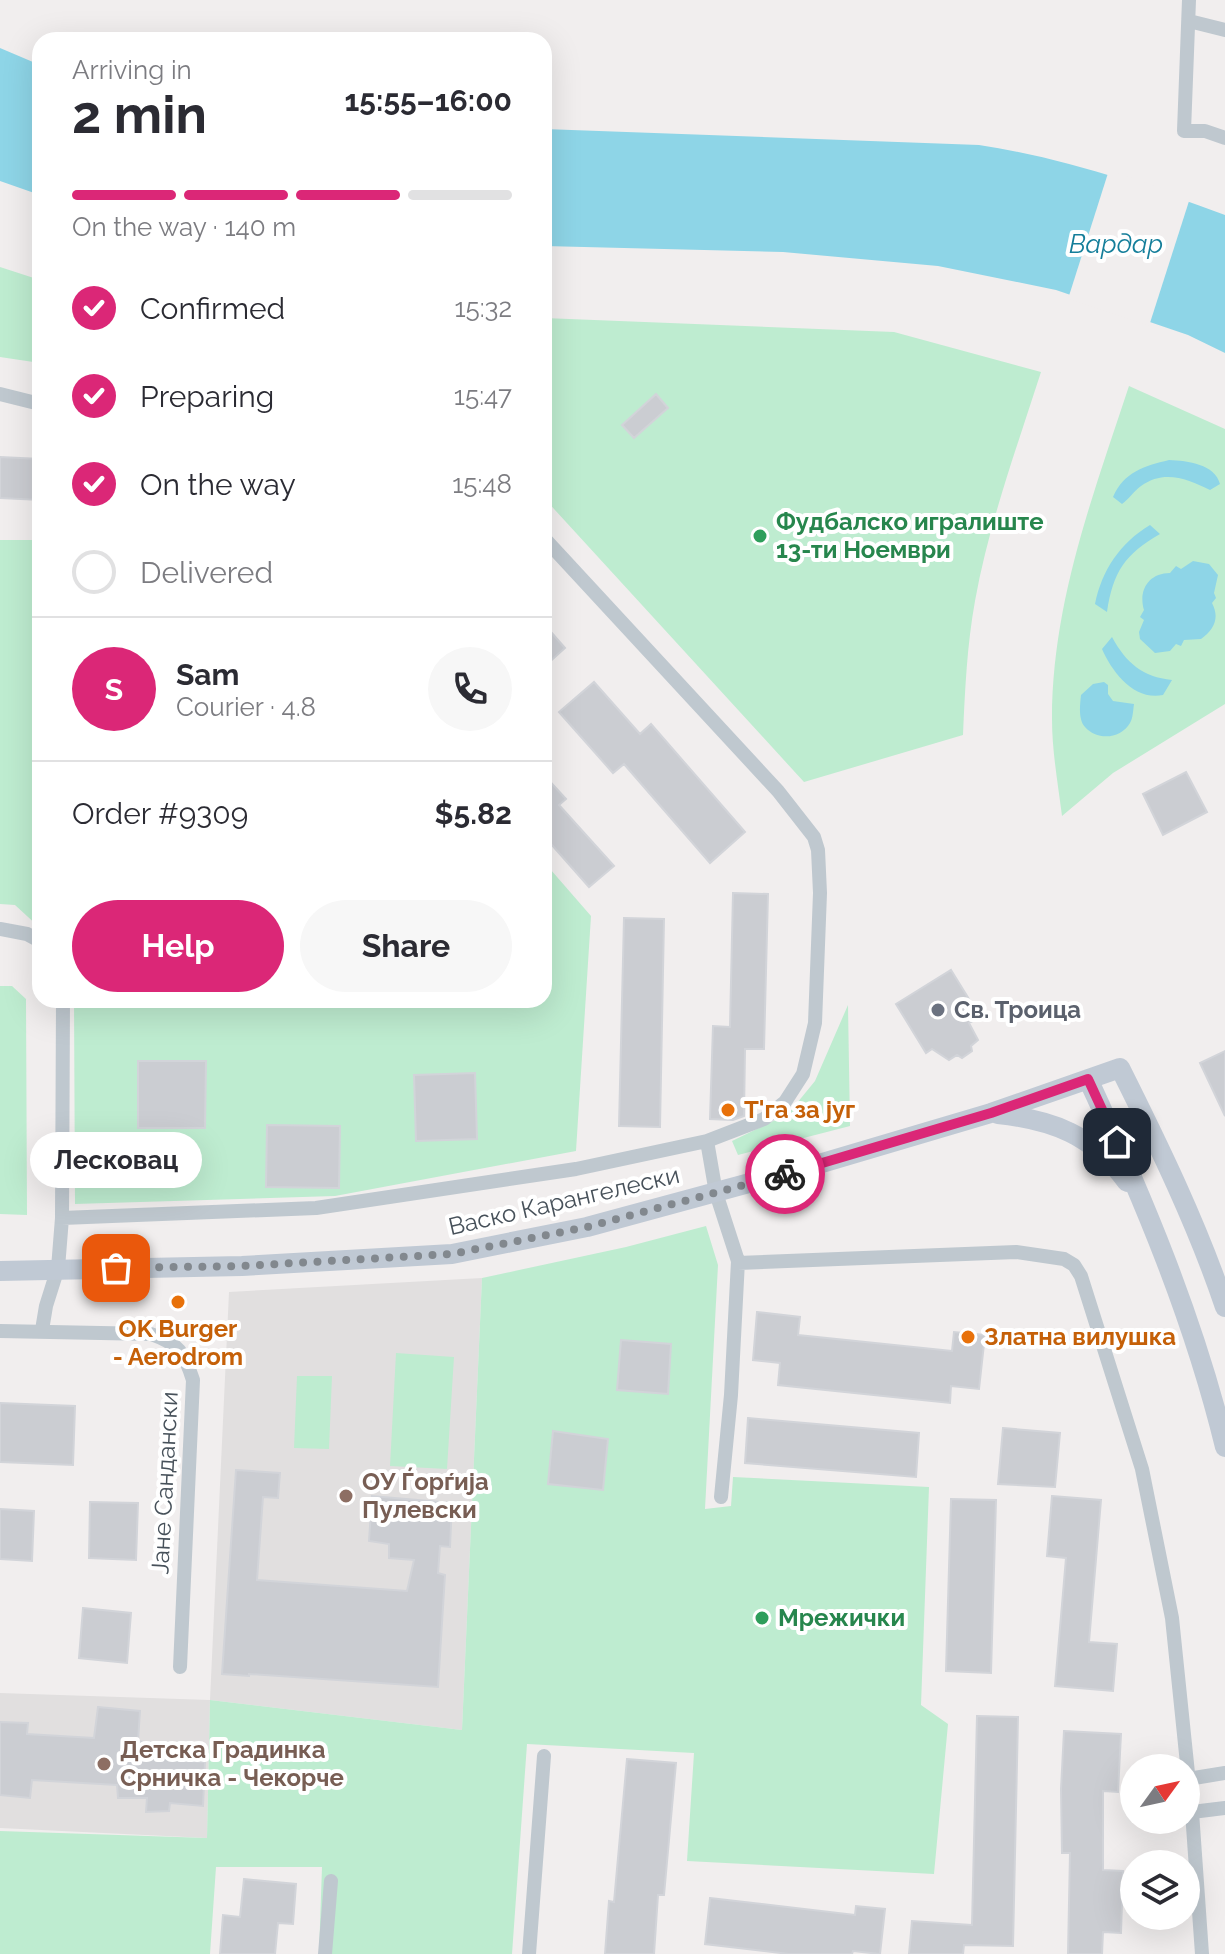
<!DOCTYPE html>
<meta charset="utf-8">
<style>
:root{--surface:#fff;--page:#f7f7f7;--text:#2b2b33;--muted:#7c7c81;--line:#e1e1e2;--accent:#db2777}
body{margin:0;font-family:Raleway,sans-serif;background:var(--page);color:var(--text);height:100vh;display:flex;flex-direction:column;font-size:30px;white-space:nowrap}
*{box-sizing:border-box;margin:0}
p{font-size:26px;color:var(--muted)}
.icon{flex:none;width:44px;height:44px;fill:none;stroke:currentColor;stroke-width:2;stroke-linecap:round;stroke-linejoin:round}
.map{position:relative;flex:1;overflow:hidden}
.drawer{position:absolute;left:32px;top:32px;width:520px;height:976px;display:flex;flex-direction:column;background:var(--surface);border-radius:24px;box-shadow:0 8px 32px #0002}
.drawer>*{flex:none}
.needle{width:52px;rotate:57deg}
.buttons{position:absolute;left:1120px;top:1754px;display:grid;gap:16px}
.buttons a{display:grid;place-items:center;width:80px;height:80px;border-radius:50%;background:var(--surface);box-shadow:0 8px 32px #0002;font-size:40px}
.pin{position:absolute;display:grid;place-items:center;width:68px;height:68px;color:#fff;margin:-34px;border-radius:16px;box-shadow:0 4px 12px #0006}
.courier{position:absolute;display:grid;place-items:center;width:80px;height:80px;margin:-40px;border:6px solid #db2777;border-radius:50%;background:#fff;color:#222;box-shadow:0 2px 10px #0007}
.bubble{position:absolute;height:56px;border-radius:28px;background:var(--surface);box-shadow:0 8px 32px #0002;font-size:26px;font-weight:700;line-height:56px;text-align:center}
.headline em{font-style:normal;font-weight:700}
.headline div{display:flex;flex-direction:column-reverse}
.headline{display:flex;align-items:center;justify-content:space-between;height:136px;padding:0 40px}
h1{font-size:52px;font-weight:700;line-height:60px}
.bar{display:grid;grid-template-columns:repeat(4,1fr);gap:12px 8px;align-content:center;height:96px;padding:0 40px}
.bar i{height:10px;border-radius:6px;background:var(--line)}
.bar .active{background:var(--accent)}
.bar p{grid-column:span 4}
.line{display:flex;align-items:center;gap:20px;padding:0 40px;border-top:2px solid var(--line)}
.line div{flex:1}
.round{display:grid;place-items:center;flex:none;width:84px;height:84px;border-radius:42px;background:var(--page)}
ol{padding:0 40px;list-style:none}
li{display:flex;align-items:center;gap:24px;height:88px}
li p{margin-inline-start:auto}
li .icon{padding:8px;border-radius:50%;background:var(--accent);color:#fff;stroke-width:4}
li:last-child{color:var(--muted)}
li i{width:44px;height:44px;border:4px solid var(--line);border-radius:50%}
.button{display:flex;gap:16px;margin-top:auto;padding:16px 40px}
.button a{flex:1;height:92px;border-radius:48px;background:var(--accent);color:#fff;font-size:32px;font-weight:700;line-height:92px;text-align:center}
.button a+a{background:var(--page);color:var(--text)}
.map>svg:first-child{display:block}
</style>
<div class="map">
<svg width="1225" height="1954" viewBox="0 0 1225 1954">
<rect width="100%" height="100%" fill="#f1eeee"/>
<!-- education -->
<path fill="#e1dfdf" d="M 482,1278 L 462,1730 L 210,1700 L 207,1838 L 0,1828 L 0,1693 L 210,1700 L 229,1292 Z"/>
<!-- green -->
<path fill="#beecd0" d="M 0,267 L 40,280 L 40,363 L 0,357 Z
M 544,318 L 894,332 L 1041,372 C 1017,447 989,523 975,601 C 967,645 965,690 963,735 L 804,782 L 544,498 Z
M 1129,386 L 1225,429 L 1225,704 L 1113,773 L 1062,816 C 1058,784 1052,751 1052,719 C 1052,603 1093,495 1129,386 Z
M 0,540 L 34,540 L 40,548 L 40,928 L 15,905 L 0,904 Z
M 544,862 L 591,916 L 576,1151 L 335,1196 L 75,1204 L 74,1000 L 544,1000 Z
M 0,986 L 12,986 L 26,999 L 27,1215 L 0,1214 Z
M 848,1005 L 850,1126 L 738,1155 L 732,1141 L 788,1114 L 815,1081 Z
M 706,1226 L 718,1265 L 705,1509 L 731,1506 L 733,1477 L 929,1487 L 921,1705 L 948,1724 L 934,1874 L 687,1861 L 694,1753 L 527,1744 L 512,1954 L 319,1954 L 322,1867 L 216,1867 L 210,1954 L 0,1954 L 0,1831 L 207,1838 L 210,1700 L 462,1730 L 482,1278 L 626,1247 Z
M 396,1353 L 454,1357 L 447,1469 L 390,1466 Z
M 297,1376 L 332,1376 L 329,1449 L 294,1448 Z"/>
<!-- water -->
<path fill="#8ed5e7" d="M 0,48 L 40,65 L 40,195 L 0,181 Z
M 544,129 L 979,145 C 1064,158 1144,185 1225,215 L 1225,353 L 1188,335 L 1056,290 L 938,266 L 783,252 L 544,246 Z
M 1169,460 C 1188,461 1215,464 1220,484 L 1210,490 C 1188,479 1164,469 1141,486 C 1134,491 1129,499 1122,504 L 1113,497 C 1124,472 1144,466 1169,460 Z
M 1150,525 L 1160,534 C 1125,554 1113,572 1107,612 L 1095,604 C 1102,570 1120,543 1150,525 Z
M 1193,561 L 1209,564 L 1218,575 L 1214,593 L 1216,598 L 1212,603 C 1220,618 1214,630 1201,639 L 1184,640 L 1181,646 L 1176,644 L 1170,651 L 1155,653 L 1140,639 L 1139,632 L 1144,620 L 1140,617 L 1144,610 C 1138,590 1149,573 1170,573 L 1176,566 L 1181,569 Z
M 1112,637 C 1126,663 1143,677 1172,680 L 1163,695 C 1134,701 1112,672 1102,649 Z
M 1104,682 L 1108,685 L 1108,694 L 1113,701 L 1134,704 C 1133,711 1133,718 1130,723 C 1121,739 1097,741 1085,727 C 1078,719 1080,705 1081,695 L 1093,684 Z"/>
<!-- pier -->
<path fill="#f1eeee" d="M 1109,170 L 1190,198 L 1149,326 L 1068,299 Z"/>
<!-- building -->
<path fill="#cbcdd2" stroke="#d2d4d9" stroke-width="2" d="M 656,394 L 668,408 L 634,438 L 622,425 Z
M 0,457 L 40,459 L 40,500 L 0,498 Z
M 544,624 L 565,648 L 544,667 Z
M 594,682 L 640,734 L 651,724 L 745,832 L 710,863 L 624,764 L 613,773 L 559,712 Z
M 1186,772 L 1207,812 L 1163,835 L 1143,794 Z
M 544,775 L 566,799 L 559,805 L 614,866 L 589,887 L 544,836 Z
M 733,893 L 768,894 L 764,1049 L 745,1049 L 744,1116 L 733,1120 L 710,1119 L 713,1026 L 730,1027 Z
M 624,918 L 664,919 L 660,1127 L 619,1126 Z
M 951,970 L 980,1017 L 969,1023 L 978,1040 L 971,1046 L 972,1051 L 962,1058 L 957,1055 L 949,1060 L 932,1049 L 926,1053 L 896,1004 Z
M 1225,1051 L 1225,1116 L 1200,1063 Z
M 138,1061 L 206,1061 L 205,1128 L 138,1128 Z
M 475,1073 L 477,1139 L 416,1141 L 414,1075 Z
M 267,1125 L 340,1126 L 339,1188 L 266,1187 Z
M 757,1312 L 800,1317 L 798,1335 L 952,1351 L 954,1332 L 985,1335 L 979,1389 L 951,1386 L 950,1403 L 778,1385 L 780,1363 L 753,1360 Z
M 621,1340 L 671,1344 L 668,1394 L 617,1390 Z
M 0,1403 L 75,1406 L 73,1465 L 0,1462 Z
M 748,1418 L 919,1433 L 916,1477 L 745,1463 Z
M 1003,1428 L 1060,1433 L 1055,1487 L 998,1484 Z
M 553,1431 L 608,1439 L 603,1490 L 548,1484 Z
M 236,1470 L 280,1473 L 278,1498 L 263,1497 L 257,1580 L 407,1591 L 414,1560 L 389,1558 L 389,1544 L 369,1541 L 372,1496 L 452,1503 L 450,1547 L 440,1546 L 438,1573 L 445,1575 L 438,1687 L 249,1674 L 249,1676 L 222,1674 Z
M 1052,1496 L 1101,1500 L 1089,1642 L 1117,1644 L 1113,1691 L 1055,1686 L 1066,1558 L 1047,1556 Z
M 951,1499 L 996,1500 L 991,1673 L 946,1671 Z
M 90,1502 L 138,1503 L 136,1560 L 89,1558 Z
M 0,1509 L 34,1511 L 32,1561 L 0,1559 Z
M 83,1608 L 131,1613 L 127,1663 L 79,1658 Z
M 98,1707 L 140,1711 L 138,1741 L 175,1746 L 175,1760 L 205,1762 L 203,1806 L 170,1803 L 169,1811 L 146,1812 L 147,1798 L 118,1798 L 117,1785 L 32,1780 L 30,1798 L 0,1795 L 0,1722 L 28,1723 L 27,1734 L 94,1738 Z
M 977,1716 L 1018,1717 L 1013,1946 L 964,1945 L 963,1954 L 909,1954 L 912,1921 L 972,1925 Z
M 1064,1731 L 1121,1734 L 1118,1792 L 1103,1791 L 1103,1870 L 1123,1871 L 1121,1933 L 1103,1932 L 1102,1954 L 1068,1954 L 1070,1853 L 1062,1853 L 1061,1789 Z
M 627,1759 L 676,1763 L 664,1895 L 658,1895 L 654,1954 L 605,1954 L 609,1901 L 614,1902 Z
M 244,1879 L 296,1884 L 293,1924 L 278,1923 L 275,1954 L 220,1954 L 223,1915 L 240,1917 Z
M 710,1898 L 855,1915 L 856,1906 L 885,1909 L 880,1954 L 853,1951 L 852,1954 L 789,1954 L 705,1944 Z"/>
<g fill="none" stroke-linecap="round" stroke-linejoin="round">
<!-- street -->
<path stroke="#bfc8cf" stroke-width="14" d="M 1189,0 L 1184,131 L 1205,131 L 1225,138
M 1189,21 L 1225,30
M 0,394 L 40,404
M 0,929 L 27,934 L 40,941
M 707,1141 L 716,1193 L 738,1261 L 731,1395 L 721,1497
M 62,1218 L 316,1208 L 576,1169 L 707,1141 L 764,1119 L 785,1102 L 803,1074 L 815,1023 L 820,893 L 818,850 L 814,837 L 778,791 L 544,538
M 738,1263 L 1016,1252 L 1064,1259 L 1074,1265 L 1081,1276 L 1142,1469 L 1172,1618 L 1192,1812 L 1202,1954
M 42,1330 L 46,1306 L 58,1268 L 62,1218 L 63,1000
M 0,1331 L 151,1334 C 179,1344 184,1352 193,1380 L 180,1667
M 1188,1779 L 1225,1773
M 1192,1812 L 1225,1808
M 325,1954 L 331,1881
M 529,1954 L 544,1756"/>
<!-- secondary -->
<path stroke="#c0c9d4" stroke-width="20" d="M 1088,1079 C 1143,1198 1194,1319 1225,1447
M 998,1114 C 1053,1120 1093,1135 1127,1182
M 0,1271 L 242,1266 L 452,1254 L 587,1227 L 812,1166 L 991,1113 L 1120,1068 C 1159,1146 1197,1224 1225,1307"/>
</g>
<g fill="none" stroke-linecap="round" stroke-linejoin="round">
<!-- done -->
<path stroke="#82888e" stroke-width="8" stroke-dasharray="0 14.4" d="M 116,1268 L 242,1266 L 452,1254 L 587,1227 L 785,1174"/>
<!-- route -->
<path stroke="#db2777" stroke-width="10" d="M 785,1174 L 991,1113 L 1088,1079 L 1117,1142"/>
</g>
<!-- markers -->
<g fill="#2e9e5b" stroke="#fff" stroke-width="3">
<circle cx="760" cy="536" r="8"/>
<circle cx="762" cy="1618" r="8"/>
</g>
<circle fill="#6b7280" stroke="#fff" stroke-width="3" cx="938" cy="1010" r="8"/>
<g fill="#e8710a" stroke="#fff" stroke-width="3">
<circle cx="728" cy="1110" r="8"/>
<circle cx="178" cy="1302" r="8"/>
<circle cx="968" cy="1337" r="8"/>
</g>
<g fill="#8d6e63" stroke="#fff" stroke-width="3">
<circle cx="346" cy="1496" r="8"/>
<circle cx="104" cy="1764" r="8"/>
</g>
<g text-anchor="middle" stroke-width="8" stroke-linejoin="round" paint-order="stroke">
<!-- leisure labels -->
<g font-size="24" font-weight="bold" fill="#27864d" stroke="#fff" text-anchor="start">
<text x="776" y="530">Фудбалско игралиште<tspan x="776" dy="28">13-ти Ноември</tspan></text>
<text x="778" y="1626">Мрежички</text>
</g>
<!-- worship labels -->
<g font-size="24" font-weight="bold" fill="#5b616d" stroke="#fff" text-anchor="start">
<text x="954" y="1018">Св. Троица</text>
</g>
<!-- food labels -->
<g font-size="24" font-weight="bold" fill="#c56008" stroke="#fff" text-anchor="start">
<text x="744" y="1118">Т'га за југ</text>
<text x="178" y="1337" text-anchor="middle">OK Burger<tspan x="178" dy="28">- Aerodrom</tspan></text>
<text x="984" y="1345">Златна вилушка</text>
</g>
<!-- street labels -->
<g font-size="24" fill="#47515a" stroke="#fff">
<text transform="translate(564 1201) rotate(-13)" y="8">Васко Карангелески</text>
<text transform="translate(165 1483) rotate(-87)" y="8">Јане Сандански</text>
</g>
<!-- education labels -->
<g font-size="24" font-weight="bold" fill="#785e54" stroke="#fff" text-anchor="start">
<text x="362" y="1490">ОУ Ѓорѓија<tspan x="362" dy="28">Пулевски</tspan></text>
<text x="120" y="1758">Детска Градинка<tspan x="120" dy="28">Срничка - Чекорче</tspan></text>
</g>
<!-- water labels -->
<g font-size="26" font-style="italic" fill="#147e9a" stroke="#fff">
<text x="1116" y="253">Вардар</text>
</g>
</g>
</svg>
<div class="buttons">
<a><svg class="needle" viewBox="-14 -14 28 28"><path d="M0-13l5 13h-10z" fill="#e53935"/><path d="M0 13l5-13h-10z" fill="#7c7c81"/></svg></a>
<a><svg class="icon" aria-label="layers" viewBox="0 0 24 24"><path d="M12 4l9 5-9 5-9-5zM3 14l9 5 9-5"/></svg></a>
</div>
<div class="pin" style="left:116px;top:1268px;background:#ea580c"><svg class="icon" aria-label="bag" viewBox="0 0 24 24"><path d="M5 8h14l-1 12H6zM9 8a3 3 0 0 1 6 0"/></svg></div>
<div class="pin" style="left:1117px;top:1142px;background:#1f2937"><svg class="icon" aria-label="home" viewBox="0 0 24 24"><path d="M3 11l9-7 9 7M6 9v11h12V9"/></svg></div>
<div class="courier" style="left:785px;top:1174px"><svg class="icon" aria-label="bike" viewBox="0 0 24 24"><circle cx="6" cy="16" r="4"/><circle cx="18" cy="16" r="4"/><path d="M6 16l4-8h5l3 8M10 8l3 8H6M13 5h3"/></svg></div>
<div class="bubble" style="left:30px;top:1132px;width:172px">Лесковац</div>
<section class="drawer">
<div class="headline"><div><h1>2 min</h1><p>Arriving in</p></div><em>15:55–16:00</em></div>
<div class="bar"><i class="active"></i><i class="active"></i><i class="active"></i><i></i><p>On the way · 140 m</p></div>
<ol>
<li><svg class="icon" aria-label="check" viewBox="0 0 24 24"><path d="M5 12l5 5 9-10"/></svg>Confirmed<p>15:32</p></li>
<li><svg class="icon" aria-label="check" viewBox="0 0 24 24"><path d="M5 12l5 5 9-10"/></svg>Preparing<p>15:47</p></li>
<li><svg class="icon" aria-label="check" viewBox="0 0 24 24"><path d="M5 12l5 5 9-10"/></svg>On the way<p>15:48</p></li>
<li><i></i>Delivered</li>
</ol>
<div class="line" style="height:144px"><b class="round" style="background:var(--accent);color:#fff">S</b><div><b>Sam</b><p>Courier · 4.8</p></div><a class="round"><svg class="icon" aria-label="phone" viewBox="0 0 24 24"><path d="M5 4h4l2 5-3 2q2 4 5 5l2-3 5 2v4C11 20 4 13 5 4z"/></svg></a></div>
<div class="line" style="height:104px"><div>Order #9309</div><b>$5.82</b></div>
<div class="button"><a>Help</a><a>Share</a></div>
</section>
</div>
